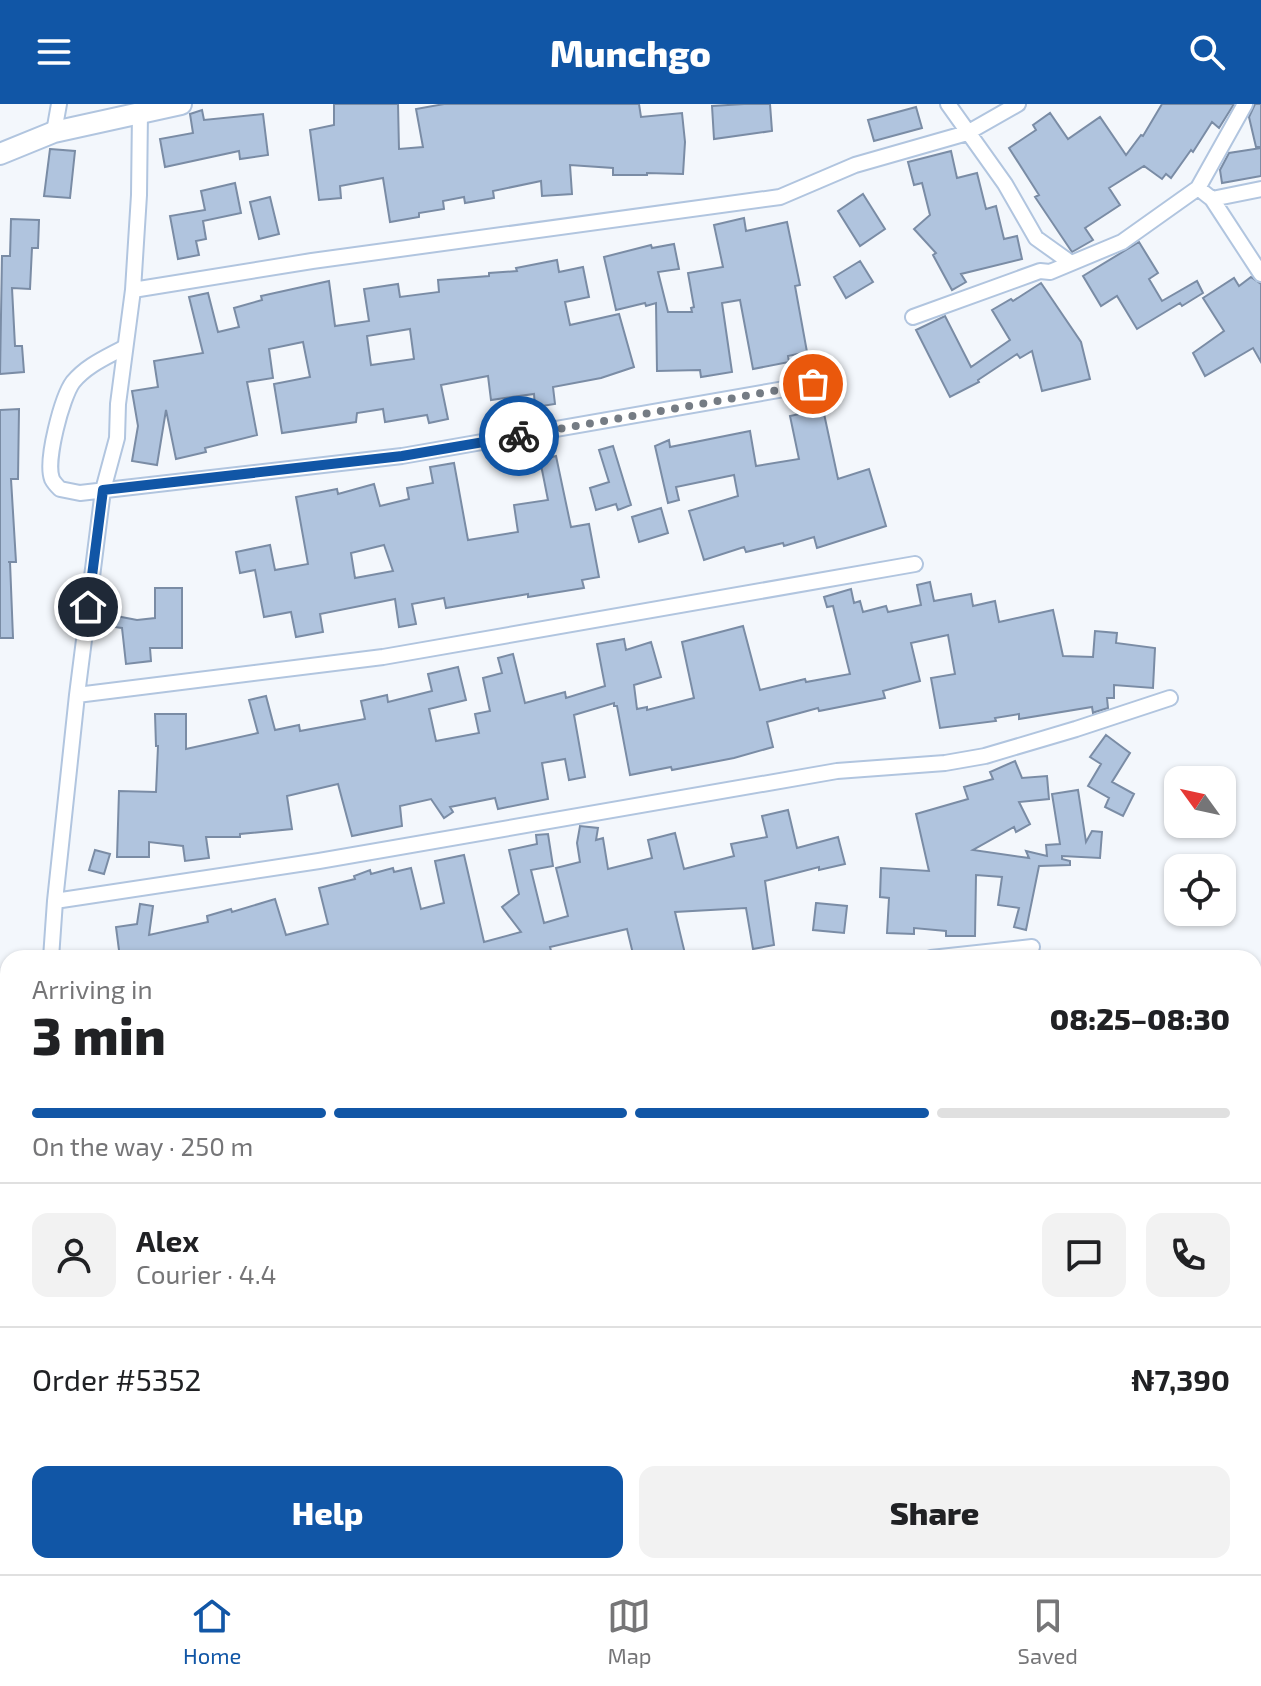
<!DOCTYPE html>
<meta charset="utf-8">
<style>
:root{--surface:#fff;--page:#f2f2f2;--text:#202124;--muted:#757577;--line:#e0e0e0;--accent:#1156a6}
body{margin:0;font-family:"Exo 2",sans-serif;background:var(--page);color:var(--text);height:100vh;display:flex;flex-direction:column;font-size:30px;white-space:nowrap}
*{box-sizing:border-box;margin:0}
p{font-size:26px;color:var(--muted)}
.icon{flex:none;width:44px;height:44px;fill:none;stroke:currentColor;stroke-width:2;stroke-linecap:round;stroke-linejoin:round}
.map{position:relative;flex:1;overflow:hidden}
.details{position:absolute;left:0px;top:846px;width:1262px;height:624px;display:flex;flex-direction:column;background:var(--surface);border-radius:24px 24px 0 0;box-shadow:0 2px 6px #0004}
.details>*{flex:none}
.needle{width:52px;rotate:303deg}
.tools{position:absolute;left:1164px;top:662px;display:grid;gap:16px}
.tools a{display:grid;place-items:center;width:72px;height:72px;border-radius:16px;background:var(--surface);box-shadow:0 2px 6px #0004;font-size:40px}
.pin{position:absolute;display:grid;place-items:center;width:68px;height:68px;color:#fff;margin:-34px;border:4px solid #fff;border-radius:50%;box-shadow:0 2px 8px #0007}
.courier{position:absolute;display:grid;place-items:center;width:80px;height:80px;margin:-40px;border:6px solid #1156a6;border-radius:50%;background:#fff;color:#222;box-shadow:0 2px 10px #0007}
.overview em{font-style:normal;font-weight:800}
.overview div{display:flex;flex-direction:column-reverse}
.overview{display:flex;align-items:center;justify-content:space-between;height:136px;padding:0 32px}
h1{font-size:52px;font-weight:800;line-height:60px}
.bar{display:grid;grid-template-columns:repeat(4,1fr);gap:12px 8px;align-content:center;height:96px;padding:0 32px}
.bar i{height:10px;border-radius:6px;background:var(--line)}
.bar .active{background:var(--accent)}
.bar p{grid-column:span 4}
.line{display:flex;align-items:center;gap:20px;padding:0 32px;border-top:2px solid var(--line)}
.line div{flex:1}
.round{display:grid;place-items:center;flex:none;width:84px;height:84px;border-radius:16px;background:var(--page)}
.cta{display:flex;gap:16px;margin-top:auto;padding:16px 32px}
.cta a{flex:1;height:92px;border-radius:16px;background:var(--accent);color:#fff;font-size:32px;font-weight:800;line-height:92px;text-align:center}
.cta a+a{background:var(--page);color:var(--text)}
header{display:flex;justify-content:space-between;align-items:center;height:104px;padding:0 32px;background:var(--accent);color:#fff;font-size:36px;font-weight:800}
.menu{display:flex;justify-content:space-around;align-items:center;height:112px;border-top:2px solid var(--line);background:var(--surface);font-size:22px;color:var(--muted)}
.menu a{display:grid;justify-items:center;gap:4px}
.menu .active{color:var(--accent)}
.map>svg:first-child{display:block}
</style>
<header><svg class="icon" aria-label="menu" viewBox="0 0 24 24"><path d="M4 6h16M4 12h16M4 18h16"/></svg>Munchgo<svg class="icon" aria-label="search" viewBox="0 0 24 24"><circle cx="10" cy="10" r="6"/><path d="M15 15l6 6"/></svg></header>
<div class="map">
<svg width="1261" height="1470" viewBox="0 0 1261 1470">
<rect width="100%" height="100%" fill="#f3f7fc"/>
<!-- building -->
<path fill="#b0c4de" stroke="#7a8ca5" stroke-width="2" fill-rule="evenodd" d="M 334,0 L 398,0 L 399,45 L 423,43 L 416,5 L 444,0 L 639,0 L 641,13 L 682,9 L 685,38 L 683,70 L 647,69 L 647,71 L 613,71 L 613,64 L 570,61 L 572,90 L 542,92 L 541,77 L 493,87 L 494,94 L 465,99 L 464,93 L 443,97 L 444,105 L 419,109 L 419,113 L 390,118 L 383,74 L 340,82 L 341,94 L 319,96 L 310,26 L 334,21 Z
M 744,0 L 770,0 L 772,27 L 714,35 L 712,2 Z
M 1162,0 L 1234,0 L 1219,24 L 1212,18 L 1193,48 L 1191,46 L 1171,74 L 1166,70 L 1162,75 L 1144,62 L 1109,84 L 1120,101 L 1085,124 L 1093,136 L 1072,148 L 1035,93 L 1039,91 L 1009,44 L 1036,26 L 1033,21 L 1050,9 L 1068,35 L 1100,13 L 1126,51 L 1141,31 L 1143,32 Z
M 1255,0 L 1261,0 L 1261,43 L 1256,43 L 1249,13 Z
M 916,3 L 922,24 L 874,37 L 868,16 Z
M 202,6 L 204,16 L 263,10 L 268,51 L 240,55 L 239,47 L 165,63 L 160,35 L 193,29 L 190,10 Z
M 1261,44 L 1261,72 L 1222,79 L 1220,66 L 1229,49 Z
M 50,45 L 75,47 L 70,94 L 44,92 Z
M 951,47 L 957,74 L 977,69 L 986,105 L 996,102 L 1004,135 L 1017,132 L 1022,155 L 961,170 L 966,178 L 952,186 L 933,151 L 936,149 L 914,125 L 930,111 L 922,79 L 914,81 L 908,58 Z
M 235,79 L 241,109 L 203,117 L 206,135 L 196,137 L 199,151 L 178,155 L 170,112 L 205,106 L 201,87 Z
M 863,90 L 885,125 L 860,142 L 838,107 Z
M 270,93 L 279,130 L 259,135 L 250,98 Z
M 744,114 L 746,127 L 787,118 L 800,181 L 795,182 L 807,248 L 788,252 L 789,258 L 753,265 L 740,196 L 722,199 L 732,268 L 701,273 L 700,266 L 657,267 L 656,199 L 646,202 L 645,199 L 616,206 L 604,153 L 651,141 L 652,144 L 674,140 L 679,165 L 658,168 L 668,208 L 692,208 L 691,204 L 694,203 L 688,169 L 723,163 L 714,121 Z
M 11,115 L 39,116 L 38,144 L 32,144 L 30,185 L 12,184 L 15,242 L 22,242 L 24,268 L 0,270 L 2,152 L 10,152 Z
M 1139,138 L 1158,169 L 1149,175 L 1162,197 L 1197,177 L 1203,189 L 1182,202 L 1180,199 L 1137,225 L 1117,192 L 1101,202 L 1083,172 Z
M 557,156 L 559,168 L 583,163 L 589,193 L 565,198 L 570,221 L 619,210 L 634,263 L 601,274 L 553,283 L 555,300 L 535,303 L 534,290 L 491,296 L 488,272 L 441,281 L 448,315 L 429,319 L 427,311 L 385,318 L 383,305 L 357,309 L 356,318 L 282,329 L 274,280 L 310,273 L 303,238 L 269,245 L 273,274 L 247,278 L 257,331 L 205,344 L 206,348 L 176,355 L 166,306 L 157,361 L 132,357 L 138,322 L 132,287 L 158,283 L 154,257 L 203,249 L 189,193 L 208,189 L 218,228 L 239,223 L 234,204 L 262,196 L 261,192 L 329,177 L 335,222 L 369,217 L 364,185 L 398,180 L 400,193 L 439,188 L 438,176 L 489,172 L 489,169 L 517,167 L 516,164 ZM 410,225 L 414,255 L 371,261 L 367,232 Z
M 860,157 L 873,178 L 846,194 L 834,173 Z
M 1251,173 L 1261,180 L 1261,258 L 1253,244 L 1205,272 L 1193,249 L 1224,227 L 1203,194 L 1234,174 L 1239,182 Z
M 1041,179 L 1081,238 L 1090,275 L 1042,287 L 1032,247 L 1020,254 L 1017,250 L 978,276 L 979,278 L 950,293 L 916,226 L 945,212 L 971,263 L 1010,236 L 992,206 L 1011,195 L 1013,197 Z
M 19,305 L 18,375 L 11,375 L 16,458 L 8,458 L 10,458 L 13,534 L 0,534 L 0,306 Z
M 823,305 L 838,375 L 869,365 L 886,422 L 817,444 L 814,433 L 784,442 L 783,439 L 746,448 L 744,443 L 704,456 L 689,407 L 738,392 L 734,371 L 676,383 L 679,396 L 668,399 L 655,342 L 669,336 L 670,343 L 750,327 L 756,362 L 799,355 L 790,312 Z
M 613,342 L 631,401 L 618,406 L 616,400 L 596,406 L 590,384 L 609,378 L 599,346 Z
M 556,352 L 571,423 L 589,420 L 599,473 L 582,476 L 584,484 L 528,493 L 528,490 L 446,504 L 444,494 L 412,500 L 416,520 L 399,523 L 395,495 L 320,510 L 323,528 L 296,533 L 291,508 L 264,513 L 255,466 L 240,469 L 236,448 L 270,441 L 275,466 L 308,460 L 296,393 L 337,385 L 338,390 L 374,380 L 380,402 L 409,395 L 407,384 L 433,379 L 430,363 L 454,359 L 468,436 L 518,428 L 514,401 L 548,396 L 540,356 ZM 384,441 L 393,467 L 355,474 L 351,449 Z
M 661,404 L 668,429 L 639,438 L 632,413 Z
M 930,478 L 934,497 L 971,490 L 973,502 L 995,497 L 999,518 L 1053,506 L 1063,552 L 1093,553 L 1095,527 L 1117,529 L 1116,539 L 1155,544 L 1153,584 L 1114,581 L 1114,594 L 1107,594 L 1108,604 L 1095,608 L 1093,609 L 1092,603 L 1019,615 L 1019,610 L 995,614 L 996,617 L 940,624 L 931,574 L 955,570 L 948,531 L 911,539 L 920,577 L 883,587 L 885,594 L 819,607 L 818,604 L 767,618 L 773,643 L 734,654 L 672,666 L 671,663 L 630,671 L 617,602 L 614,602 L 614,599 L 574,611 L 585,673 L 569,676 L 565,655 L 542,659 L 548,695 L 498,705 L 495,694 L 450,703 L 453,708 L 444,714 L 431,695 L 400,702 L 402,722 L 352,732 L 338,680 L 287,692 L 292,725 L 240,730 L 240,733 L 206,733 L 209,754 L 185,757 L 183,742 L 149,738 L 149,753 L 117,753 L 119,687 L 156,688 L 158,642 L 156,642 L 155,610 L 186,610 L 186,645 L 258,629 L 249,596 L 266,592 L 275,626 L 299,621 L 300,627 L 365,615 L 361,597 L 387,591 L 388,598 L 432,587 L 428,570 L 458,563 L 466,596 L 429,605 L 436,637 L 479,629 L 475,610 L 490,607 L 483,574 L 502,569 L 498,554 L 513,550 L 525,599 L 565,588 L 566,594 L 605,582 L 597,540 L 624,535 L 626,546 L 651,538 L 661,573 L 634,581 L 637,605 L 647,603 L 647,606 L 694,594 L 682,538 L 743,522 L 760,586 L 805,575 L 806,578 L 850,570 L 833,502 L 827,503 L 824,493 L 851,485 L 854,499 L 860,497 L 863,508 L 886,502 L 888,508 L 921,501 L 917,481 Z
M 155,484 L 182,484 L 182,544 L 150,544 L 151,557 L 126,560 L 122,524 L 114,523 L 116,512 L 137,516 L 155,514 Z
M 1106,631 L 1130,649 L 1112,678 L 1134,690 L 1123,712 L 1105,703 L 1109,694 L 1088,682 L 1101,660 L 1090,653 Z
M 1015,657 L 1022,674 L 1047,672 L 1049,695 L 1019,698 L 1030,720 L 1016,728 L 1014,723 L 973,746 L 1029,754 L 1026,747 L 1047,752 L 1046,741 L 1060,740 L 1052,690 L 1078,686 L 1086,738 L 1092,727 L 1102,728 L 1100,754 L 1062,752 L 1062,755 L 1070,757 L 1070,761 L 1039,762 L 1026,826 L 1014,823 L 1019,804 L 998,801 L 1002,773 L 976,771 L 975,832 L 946,832 L 946,827 L 914,824 L 914,830 L 887,829 L 889,794 L 880,793 L 881,764 L 929,767 L 916,710 L 968,695 L 964,683 L 993,675 L 990,668 Z
M 788,706 L 797,744 L 838,733 L 845,760 L 819,766 L 819,763 L 765,777 L 774,841 L 753,845 L 746,804 L 675,808 L 686,854 L 634,854 L 627,825 L 550,843 L 553,854 L 120,854 L 116,823 L 137,820 L 140,800 L 153,802 L 149,831 L 208,818 L 207,812 L 231,805 L 232,808 L 275,795 L 286,831 L 328,820 L 319,784 L 355,775 L 354,772 L 370,766 L 371,770 L 393,764 L 394,768 L 411,764 L 421,805 L 444,799 L 435,757 L 464,751 L 484,838 L 521,828 L 502,803 L 519,790 L 509,746 L 537,740 L 536,731 L 548,730 L 553,762 L 531,766 L 544,819 L 568,812 L 556,764 L 580,758 L 577,739 L 580,722 L 598,724 L 596,736 L 603,734 L 608,765 L 652,754 L 648,736 L 675,729 L 684,765 L 734,752 L 731,740 L 767,733 L 762,712 Z
M 95,746 L 110,750 L 104,770 L 89,766 Z
M 816,799 L 847,802 L 844,829 L 813,826 Z"/>
<g fill="none" stroke-linecap="round" stroke-linejoin="round">
<defs>
<path id="street" d="M 948,0 L 1005,80 L 1036,134 L 1071,159
M 54,28 L 59,0
M 1198,84 L 1212,95 L 1261,170
M 1212,95 L 1261,85
M 133,186 L 312,157 L 780,93 L 855,61 L 967,29 L 1018,0
M 913,213 L 1040,167 L 1050,168 L 1122,138 L 1198,84 L 1245,0
M 125,243 C 107,253 87,261 73,278 C 62,293 45,357 52,375 C 54,379 57,382 60,385 L 80,389 L 402,352 L 813,280
M 77,591 L 383,553 L 915,460
M 55,797 L 319,757 L 837,667 L 945,659 L 985,652 L 1076,625 L 1170,594
M 51,854 L 55,797 L 77,591 L 103,386 L 117,334 L 118,300 L 133,186 L 139,91 L 140,8
M 931,854 L 1032,843
M 0,1418 L 8,1416
M 24,1470 L 24,1462"/>
<path id="secondary" d="M 0,50 L 54,28 L 181,0"/>
</defs>
<!-- street casing -->
<use href="#street" stroke="#b1c5df" stroke-width="18"/>
<!-- secondary casing -->
<use href="#secondary" stroke="#b1c5df" stroke-width="24"/>
<!-- street -->
<use href="#street" stroke="#fff" stroke-width="14"/>
<!-- secondary -->
<use href="#secondary" stroke="#fff" stroke-width="20"/>
</g>
<g fill="none" stroke-linecap="round" stroke-linejoin="round">
<!-- done -->
<path stroke="#757c84" stroke-width="8" stroke-dasharray="0 14.4" d="M 519,332 L 813,280"/>
<!-- route -->
<path stroke="#1156a6" stroke-width="10" d="M 88,503 L 103,386 L 402,352 L 519,332"/>
</g>
</svg>
<div class="tools">
<a><svg class="needle" viewBox="-14 -14 28 28"><path d="M0-13l5 13h-10z" fill="#e53935"/><path d="M0 13l5-13h-10z" fill="#757577"/></svg></a>
<a><svg class="icon" aria-label="locate" viewBox="0 0 24 24"><circle cx="12" cy="12" r="6"/><path d="M12 2v4M12 18v4M2 12h4M18 12h4"/></svg></a>
</div>
<div class="pin" style="left:813px;top:280px;background:#ea580c"><svg class="icon" aria-label="bag" viewBox="0 0 24 24"><path d="M5 8h14l-1 12H6zM9 8a3 3 0 0 1 6 0"/></svg></div>
<div class="pin" style="left:88px;top:503px;background:#1f2937"><svg class="icon" aria-label="home" viewBox="0 0 24 24"><path d="M3 11l9-7 9 7M6 9v11h12V9"/></svg></div>
<div class="courier" style="left:519px;top:332px"><svg class="icon" aria-label="bike" viewBox="0 0 24 24"><circle cx="6" cy="16" r="4"/><circle cx="18" cy="16" r="4"/><path d="M6 16l4-8h5l3 8M10 8l3 8H6M13 5h3"/></svg></div>
<section class="details">
<div class="overview"><div><h1>3 min</h1><p>Arriving in</p></div><em>08:25–08:30</em></div>
<div class="bar"><i class="active"></i><i class="active"></i><i class="active"></i><i></i><p>On the way · 250 m</p></div>
<div class="line" style="height:144px"><a class="round"><svg class="icon" aria-label="person" viewBox="0 0 24 24"><circle cx="12" cy="8" r="4"/><path d="M4 21q1-7 8-7t8 7"/></svg></a><div><b>Alex</b><p>Courier · 4.4</p></div><a class="round"><svg class="icon" aria-label="chat" viewBox="0 0 24 24"><path d="M4 5h16v11H9l-5 4z"/></svg></a><a class="round"><svg class="icon" aria-label="phone" viewBox="0 0 24 24"><path d="M5 4h4l2 5-3 2q2 4 5 5l2-3 5 2v4C11 20 4 13 5 4z"/></svg></a></div>
<div class="line" style="height:104px"><div>Order #5352</div><b>₦7,390</b></div>
<div class="cta"><a>Help</a><a>Share</a></div>
</section>
</div>
<nav class="menu">
<a class="active"><svg class="icon" aria-label="home" viewBox="0 0 24 24"><path d="M3 11l9-7 9 7M6 9v11h12V9"/></svg>Home</a>
<a><svg class="icon" aria-label="map" viewBox="0 0 24 24"><path d="M3 6l6-2 6 2 6-2v14l-6 2-6-2-6 2zM9 4v14M15 6v14"/></svg>Map</a>
<a><svg class="icon" aria-label="saved" viewBox="0 0 24 24"><path d="M7 4h10v16l-5-4-5 4z"/></svg>Saved</a>
</nav>
